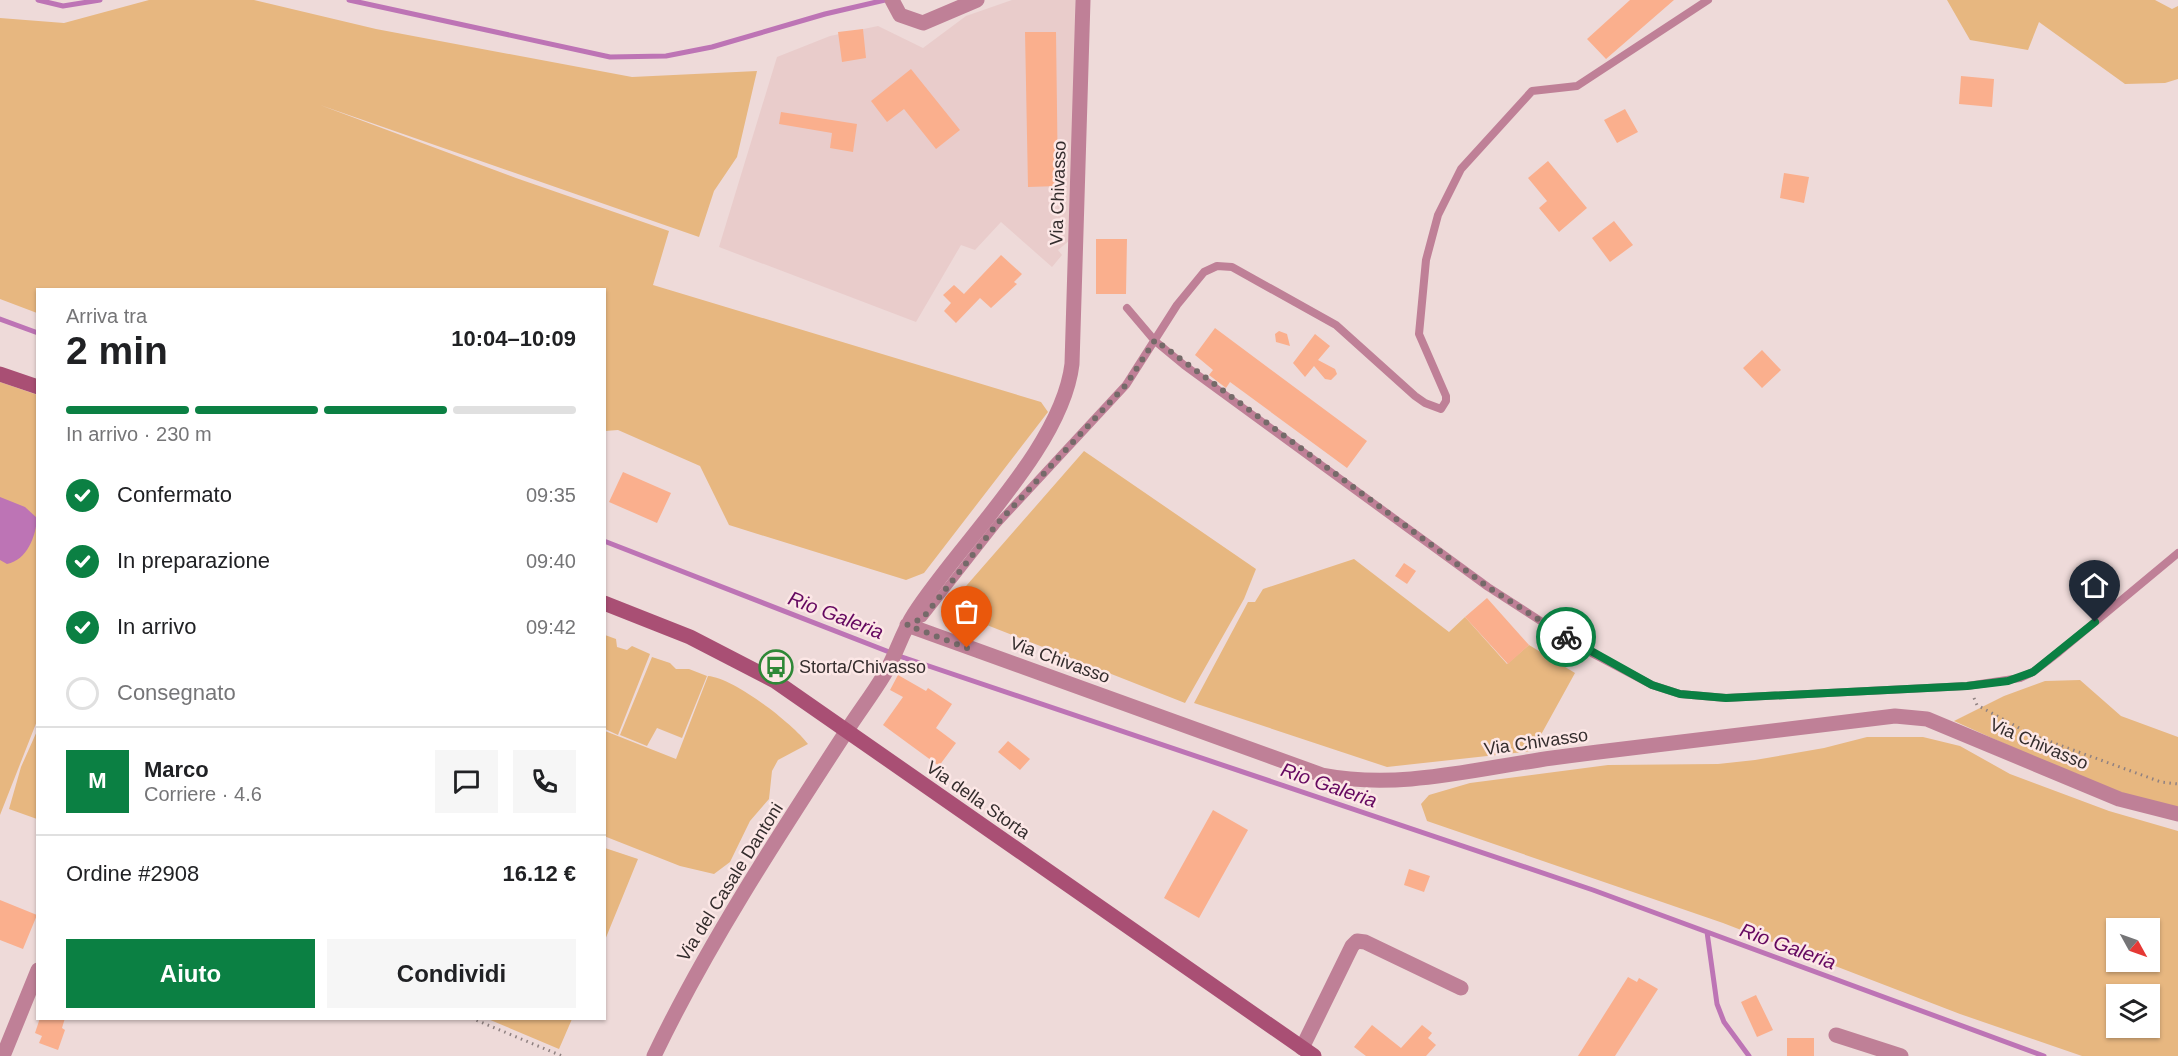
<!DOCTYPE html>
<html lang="it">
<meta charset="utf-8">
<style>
:root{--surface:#fff;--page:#f6f6f6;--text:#202124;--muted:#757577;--line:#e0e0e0;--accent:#0b8043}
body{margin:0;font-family:Arial,sans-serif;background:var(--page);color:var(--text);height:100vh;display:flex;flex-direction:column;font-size:22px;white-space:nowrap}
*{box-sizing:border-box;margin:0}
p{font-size:20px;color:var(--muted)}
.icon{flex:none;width:33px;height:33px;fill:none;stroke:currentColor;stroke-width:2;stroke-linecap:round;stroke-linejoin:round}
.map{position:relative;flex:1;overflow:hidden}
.drawer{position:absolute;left:36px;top:288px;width:570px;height:732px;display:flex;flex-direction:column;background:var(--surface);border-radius:0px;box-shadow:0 2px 4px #0004}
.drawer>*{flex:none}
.needle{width:39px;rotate:130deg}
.buttons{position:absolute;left:2106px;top:918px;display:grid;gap:12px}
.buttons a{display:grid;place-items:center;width:54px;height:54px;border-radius:0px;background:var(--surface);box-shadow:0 2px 4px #0004;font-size:30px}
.pin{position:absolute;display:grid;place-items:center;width:51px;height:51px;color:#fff;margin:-62px -26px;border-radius:50% 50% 50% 0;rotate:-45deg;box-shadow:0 0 6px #0007}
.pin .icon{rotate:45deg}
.courier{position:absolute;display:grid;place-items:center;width:60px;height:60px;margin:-30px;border:4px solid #0b8043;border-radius:50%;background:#fff;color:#222;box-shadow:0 2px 8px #0007}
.headline em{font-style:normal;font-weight:700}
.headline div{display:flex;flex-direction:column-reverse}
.headline{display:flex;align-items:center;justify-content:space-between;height:102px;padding:0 30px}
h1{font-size:39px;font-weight:700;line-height:45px}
.bar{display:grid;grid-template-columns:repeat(4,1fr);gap:9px 6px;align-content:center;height:72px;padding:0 30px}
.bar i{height:8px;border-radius:4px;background:var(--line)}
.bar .on{background:var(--accent)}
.bar p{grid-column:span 4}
.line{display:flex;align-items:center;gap:15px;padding:0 30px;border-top:2px solid var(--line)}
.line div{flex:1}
.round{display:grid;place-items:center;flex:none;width:63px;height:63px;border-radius:0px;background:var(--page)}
ol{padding:0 30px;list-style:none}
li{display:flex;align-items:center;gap:18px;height:66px}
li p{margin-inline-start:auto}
li .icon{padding:6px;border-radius:50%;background:var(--accent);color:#fff;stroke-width:4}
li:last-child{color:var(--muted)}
li i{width:33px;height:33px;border:3px solid var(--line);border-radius:50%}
.action{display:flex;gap:12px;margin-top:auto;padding:12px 30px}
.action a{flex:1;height:69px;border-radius:0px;background:var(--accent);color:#fff;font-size:24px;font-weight:700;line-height:69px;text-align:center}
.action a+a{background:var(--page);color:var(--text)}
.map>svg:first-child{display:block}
</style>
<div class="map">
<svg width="2178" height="1056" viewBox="0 0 2178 1056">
<rect width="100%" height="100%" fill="#eedad9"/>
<!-- built -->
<path fill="#e9cccb" d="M 1012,0 L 1075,0 L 1073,243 L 1069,241 L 1058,250 L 1062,255 L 1052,267 L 1001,222 L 975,250 L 961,245 L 916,322 L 719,247 L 777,57 L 830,36 L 878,26 L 923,48 L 966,16 Z"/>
<!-- green -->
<path fill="#e7b780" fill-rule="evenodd" d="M 149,0 L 254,0 L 376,29 L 632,77 L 757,71 L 737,157 L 714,191 L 699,237 L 320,105 L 516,178 L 669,231 L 653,285 L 1041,402 L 1048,412 L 924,573 L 906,580 L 729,525 L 700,466 L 618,430 L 605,431 L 604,290 L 38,290 L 37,313 L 0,299 L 0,18 L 64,23 Z
M 1947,0 L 2155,0 L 2172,9 L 2178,6 L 2178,79 L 2165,83 L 2125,84 L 2039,22 L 2028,50 L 1970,40 Z
M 0,382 L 38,395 L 37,721 L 0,815 Z
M 1084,451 L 1256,569 L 1244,599 L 1185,703 L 946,609 Z
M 1354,559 L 1449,632 L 1465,617 L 1507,664 L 1529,645 L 1575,673 L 1532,751 L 1387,767 L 1194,703 L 1248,602 L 1255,602 L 1263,589 Z
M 605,635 L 616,639 L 617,647 L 627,650 L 632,646 L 650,654 L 618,735 L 605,729 Z
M 652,657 L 670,663 L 676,669 L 689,669 L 707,676 L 682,738 L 657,728 L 647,746 L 620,735 Z
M 708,676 C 734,678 792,723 808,744 L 778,760 L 772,771 L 769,799 L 750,821 L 730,862 L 714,874 L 680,866 L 604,836 L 605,731 L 676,759 Z
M 2080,680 L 2121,716 L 2178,737 L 2178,809 L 2114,793 L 1954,721 L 2004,696 L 2045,681 Z
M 37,731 L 37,819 L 9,809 L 21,767 Z
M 1867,737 L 1923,737 L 1960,746 L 2010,774 L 2109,811 L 2178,831 L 2178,1056 L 2082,1056 L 1960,1014 L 1723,923 L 1427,821 L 1421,804 L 1429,795 L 1470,783 L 1608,765 L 1718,764 L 1755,760 L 1824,748 ZM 2116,928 L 2150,928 L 2150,962 L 2116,962 ZM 2116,994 L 2150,994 L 2150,1028 L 2116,1028 Z
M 605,848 L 638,859 L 605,940 L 604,848 Z
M 488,1019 L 572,1019 L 559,1049 Z"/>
<!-- water -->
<path fill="#bd74b5" d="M 0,497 L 25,507 L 37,518 C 36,536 27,560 7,564 L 0,560 Z"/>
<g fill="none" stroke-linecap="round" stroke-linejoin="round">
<!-- stream -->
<path stroke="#bd74b5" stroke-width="5" d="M 38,0 L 63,6 L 100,0
M 349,0 L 610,57 L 666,56 L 712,47 L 825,14 L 885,0
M 0,319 L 38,333
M 604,541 L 902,657 L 1593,890 L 2044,1056
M 1707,932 L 1717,1004 L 1724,1022 L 1749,1056"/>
</g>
<!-- building -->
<path fill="#faaf8d" d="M 1630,0 L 1674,0 L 1606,59 L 1587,39 Z
M 863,29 L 866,58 L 842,62 L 838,32 Z
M 1025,32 L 1056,32 L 1058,186 L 1028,187 Z
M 911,69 L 960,130 L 936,149 L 904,109 L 887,122 L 871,101 Z
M 1961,76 L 1994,79 L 1992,107 L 1959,104 Z
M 1625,109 L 1638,132 L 1617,143 L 1604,120 Z
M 781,112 L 857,124 L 853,152 L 830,148 L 832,133 L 779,124 Z
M 1548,161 L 1587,208 L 1559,232 L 1539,208 L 1547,201 L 1528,178 Z
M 1784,173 L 1809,177 L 1804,203 L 1780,198 Z
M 1614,221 L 1633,245 L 1610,262 L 1592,238 Z
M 1096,239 L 1127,239 L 1126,294 L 1096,294 Z
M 1001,255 L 1022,274 L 1014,282 L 1017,284 L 991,308 L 980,298 L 956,323 L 944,311 L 951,303 L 943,295 L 954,285 L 964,294 Z
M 1215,328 L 1367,441 L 1347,468 L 1230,382 L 1226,388 L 1209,375 L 1213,370 L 1195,355 Z
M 1279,331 L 1287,334 L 1290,346 L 1276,342 L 1275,334 Z
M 1315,334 L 1330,346 L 1318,360 L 1335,369 L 1337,374 L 1331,380 L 1325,379 L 1314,366 L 1305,377 L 1293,363 Z
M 1762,350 L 1781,370 L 1762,388 L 1743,368 Z
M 623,472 L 671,493 L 657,523 L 609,502 Z
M 1404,563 L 1416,571 L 1407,584 L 1395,576 Z
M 1487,598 L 1529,645 L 1508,664 L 1465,617 Z
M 898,675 L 926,691 L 928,688 L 952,704 L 936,728 L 956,743 L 939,766 L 883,725 L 903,697 L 890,690 Z
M 1008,741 L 1030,759 L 1020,770 L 998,752 Z
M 1213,810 L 1248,830 L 1199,918 L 1164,898 Z
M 1409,869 L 1430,876 L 1424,892 L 1404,885 Z
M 0,900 L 37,915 L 23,949 L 0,940 Z
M 1628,977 L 1637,982 L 1639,978 L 1658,989 L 1615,1056 L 1578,1056 Z
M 1756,995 L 1773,1030 L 1757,1037 L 1741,1002 Z
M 40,1018 L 65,1018 L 62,1028 L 65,1030 L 58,1050 L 39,1043 L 42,1036 L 35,1033 Z
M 1372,1025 L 1401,1048 L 1422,1025 L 1432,1033 L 1428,1038 L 1436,1045 L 1426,1056 L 1366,1056 L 1354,1047 Z
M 1787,1038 L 1814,1038 L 1814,1056 L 1787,1056 Z"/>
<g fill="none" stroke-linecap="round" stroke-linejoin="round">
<!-- path -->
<path stroke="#8f8181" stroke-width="3" stroke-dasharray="1.5 4.5" stroke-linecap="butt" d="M 1974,698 L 1977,705 L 2032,735 L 2161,782 L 2178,784
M 471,1018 L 562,1056"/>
<!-- lane -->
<path stroke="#bf8097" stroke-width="8" d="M 1127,308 L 1155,341 L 1184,365 L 1488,587 L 1584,649 L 1652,685 L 1680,694 L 1726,698 L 1967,686 L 2020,678 L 2033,672 L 2059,652 L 2178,553
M 911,623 L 923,618 L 997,524 L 1126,385 L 1177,305 L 1204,272 L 1217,266 L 1232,267 L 1336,325 L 1415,396 L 1425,403 L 1441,409 L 1446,401 L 1446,396 L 1419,334 L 1426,260 L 1438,215 L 1461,169 L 1532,91 L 1577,86 L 1708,0"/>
<!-- street -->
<path stroke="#bf8097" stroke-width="15" d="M 892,0 L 900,15 L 923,23 L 977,0
M 907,625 L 1322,775 C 1400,790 1474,769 1552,758 C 1666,743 1780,729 1895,716 L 1927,719 L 2119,799 L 2178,814
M 1836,1035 L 1901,1056
M 1302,1048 L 1352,946 L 1357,941 L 1365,942 L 1461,988
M 3,1056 L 38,970
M 654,1056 C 707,945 779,835 846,732 C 858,713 872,695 884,675 C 896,656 901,634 914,614 C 960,542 1062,448 1072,364 L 1083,0"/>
<!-- secondary -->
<path stroke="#a94f74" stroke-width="15" d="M 0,374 L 38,387
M 604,603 L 690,637 L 775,681 L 1314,1056"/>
</g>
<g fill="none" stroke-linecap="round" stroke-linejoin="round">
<!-- done -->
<path stroke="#756a69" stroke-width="6" stroke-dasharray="0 10.8" d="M 967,648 L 907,625 L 923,618 L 997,524 L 1126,385 L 1155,340 L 1488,587 L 1566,637"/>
<!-- route -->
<path stroke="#0b8043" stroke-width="8" d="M 1566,637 L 1652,685 L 1680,694 L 1726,698 L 1967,686 L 2008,681 L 2033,672 L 2095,622"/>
</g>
<!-- icons -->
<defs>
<symbol id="bus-ring" viewBox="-11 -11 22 22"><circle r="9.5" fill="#fce7e6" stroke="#2f8837" stroke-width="1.5"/><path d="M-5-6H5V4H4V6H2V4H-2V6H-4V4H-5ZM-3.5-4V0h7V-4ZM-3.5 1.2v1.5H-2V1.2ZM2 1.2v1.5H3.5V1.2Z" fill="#2f8837"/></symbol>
</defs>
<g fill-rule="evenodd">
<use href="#bus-ring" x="757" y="648" width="38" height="38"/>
</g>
<g text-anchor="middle" stroke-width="5" stroke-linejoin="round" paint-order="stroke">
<!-- street labels -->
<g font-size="18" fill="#342d2d" stroke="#fce7e6">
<text transform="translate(1058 193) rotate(-88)" y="6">Via Chivasso</text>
<text transform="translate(1060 660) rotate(20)" y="6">Via Chivasso</text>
<text transform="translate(1536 742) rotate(-8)" y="6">Via Chivasso</text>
<text transform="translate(2039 744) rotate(23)" y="6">Via Chivasso</text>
<text transform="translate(978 800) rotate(35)" y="6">Via della Storta</text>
<text transform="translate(730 882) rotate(-58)" y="6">Via del Casale Dantoni</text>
</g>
<!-- poi labels -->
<g font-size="18" fill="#342d2d" stroke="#fce7e6" text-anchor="start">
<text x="799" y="673">Storta/Chivasso</text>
</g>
<!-- water labels -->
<g font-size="20" font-style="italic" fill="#650860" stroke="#fce7e6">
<text transform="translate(836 615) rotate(21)" y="7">Rio Galeria</text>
<text transform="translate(1329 785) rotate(19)" y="7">Rio Galeria</text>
<text transform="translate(1788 946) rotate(20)" y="7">Rio Galeria</text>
</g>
</g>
</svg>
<div class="buttons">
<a><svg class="needle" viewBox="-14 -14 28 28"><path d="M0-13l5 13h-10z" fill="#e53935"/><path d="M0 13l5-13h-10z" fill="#757577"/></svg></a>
<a><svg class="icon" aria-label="layers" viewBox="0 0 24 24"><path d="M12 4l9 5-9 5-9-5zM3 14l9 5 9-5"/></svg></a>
</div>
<div class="pin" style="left:967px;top:648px;background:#ea580c"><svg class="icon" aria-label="bag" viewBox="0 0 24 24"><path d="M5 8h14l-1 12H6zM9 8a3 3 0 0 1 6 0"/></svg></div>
<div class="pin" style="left:2095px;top:622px;background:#1f2937"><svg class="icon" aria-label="home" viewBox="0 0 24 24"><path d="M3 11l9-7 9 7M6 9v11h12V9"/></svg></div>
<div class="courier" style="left:1566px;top:637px"><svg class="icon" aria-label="bike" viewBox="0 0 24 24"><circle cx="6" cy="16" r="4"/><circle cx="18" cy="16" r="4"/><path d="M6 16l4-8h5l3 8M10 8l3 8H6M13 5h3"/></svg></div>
<section class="drawer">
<div class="headline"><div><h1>2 min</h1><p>Arriva tra</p></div><em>10:04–10:09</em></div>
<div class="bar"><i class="on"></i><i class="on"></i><i class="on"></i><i></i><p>In arrivo · 230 m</p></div>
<ol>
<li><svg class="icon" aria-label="check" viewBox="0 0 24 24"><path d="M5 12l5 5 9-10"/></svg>Confermato<p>09:35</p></li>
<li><svg class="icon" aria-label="check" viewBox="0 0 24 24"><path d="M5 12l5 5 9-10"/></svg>In preparazione<p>09:40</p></li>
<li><svg class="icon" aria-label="check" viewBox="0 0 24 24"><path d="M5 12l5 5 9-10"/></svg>In arrivo<p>09:42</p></li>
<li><i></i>Consegnato</li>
</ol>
<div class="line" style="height:108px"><b class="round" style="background:var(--accent);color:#fff">M</b><div><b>Marco</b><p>Corriere · 4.6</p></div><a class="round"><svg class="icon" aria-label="chat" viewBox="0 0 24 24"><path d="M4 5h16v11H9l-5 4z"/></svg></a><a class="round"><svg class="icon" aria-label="phone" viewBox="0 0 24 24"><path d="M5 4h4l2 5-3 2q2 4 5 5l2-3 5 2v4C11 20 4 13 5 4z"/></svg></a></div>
<div class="line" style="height:78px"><div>Ordine #2908</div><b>16.12 €</b></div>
<div class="action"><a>Aiuto</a><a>Condividi</a></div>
</section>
</div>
